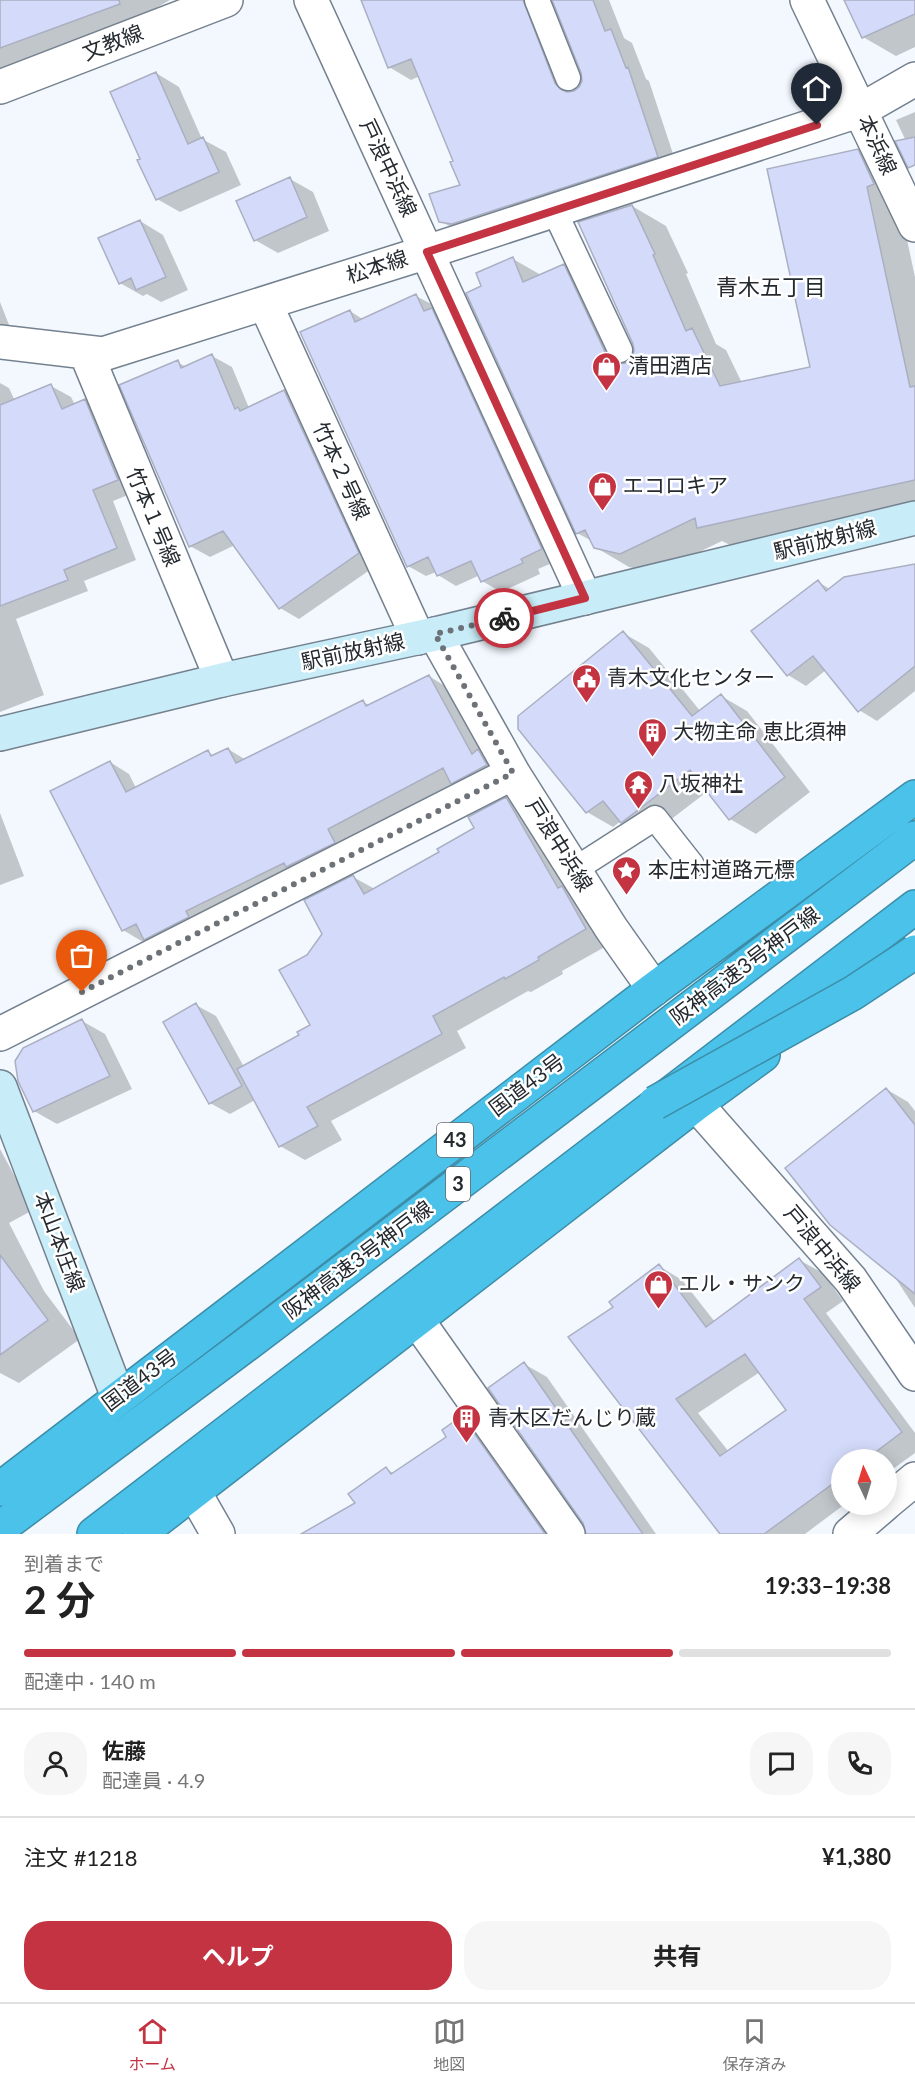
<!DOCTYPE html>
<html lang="ja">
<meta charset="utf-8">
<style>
:root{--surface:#fff;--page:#f6f6f6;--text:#222;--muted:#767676;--line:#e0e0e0;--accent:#c33341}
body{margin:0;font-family:Lato,"Noto Sans JP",sans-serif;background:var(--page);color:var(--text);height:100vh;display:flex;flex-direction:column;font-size:22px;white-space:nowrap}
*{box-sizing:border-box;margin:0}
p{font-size:20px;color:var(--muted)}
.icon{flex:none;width:33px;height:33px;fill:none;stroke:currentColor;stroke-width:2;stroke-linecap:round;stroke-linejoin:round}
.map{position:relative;height:1534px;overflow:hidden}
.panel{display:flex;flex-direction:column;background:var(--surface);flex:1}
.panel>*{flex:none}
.needle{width:39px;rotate:356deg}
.tools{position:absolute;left:831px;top:1449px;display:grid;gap:12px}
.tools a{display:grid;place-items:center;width:66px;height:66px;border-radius:50%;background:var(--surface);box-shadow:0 3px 15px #0003;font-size:30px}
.pin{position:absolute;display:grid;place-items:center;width:51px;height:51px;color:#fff;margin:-62px -26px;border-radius:50% 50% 50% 0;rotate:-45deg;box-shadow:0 0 6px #0007}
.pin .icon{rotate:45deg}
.courier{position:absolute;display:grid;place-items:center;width:60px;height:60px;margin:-30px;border:4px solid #c33341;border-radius:50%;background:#fff;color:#222;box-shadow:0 2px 8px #0007}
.headline em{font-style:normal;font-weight:700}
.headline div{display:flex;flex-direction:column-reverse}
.headline{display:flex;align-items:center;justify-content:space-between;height:102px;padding:0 24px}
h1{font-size:39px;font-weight:700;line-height:45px}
.bar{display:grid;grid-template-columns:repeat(4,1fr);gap:9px 6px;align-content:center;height:72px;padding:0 24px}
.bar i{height:8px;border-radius:4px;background:var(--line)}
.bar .active{background:var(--accent)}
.bar p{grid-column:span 4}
.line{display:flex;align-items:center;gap:15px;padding:0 24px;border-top:2px solid var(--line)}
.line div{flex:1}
.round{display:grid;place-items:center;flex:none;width:63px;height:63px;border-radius:24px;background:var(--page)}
.button{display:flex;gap:12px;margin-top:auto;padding:12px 24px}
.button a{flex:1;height:69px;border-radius:24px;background:var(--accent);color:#fff;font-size:24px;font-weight:700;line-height:69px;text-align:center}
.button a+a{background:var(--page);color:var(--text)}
.menu{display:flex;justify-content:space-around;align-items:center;height:84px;border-top:2px solid var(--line);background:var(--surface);font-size:16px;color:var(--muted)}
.menu a{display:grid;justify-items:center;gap:3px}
.menu .active{color:var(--accent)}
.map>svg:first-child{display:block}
</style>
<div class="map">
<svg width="915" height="1534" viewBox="0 0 915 1534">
<rect width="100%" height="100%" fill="#f2f8fe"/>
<!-- shadow -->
<path fill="#0003" fill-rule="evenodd" d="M 0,0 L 170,0 L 113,33 L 0,77 Z
M 361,0 L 552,0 L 548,3 L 545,19 L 574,92 L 581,87 L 583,81 L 583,73 L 554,0 L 609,0 L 624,38 L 632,43 L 646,79 L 649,81 L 678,169 L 462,233 L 440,221 L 462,186 L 455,162 L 420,76 L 411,80 L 389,67 Z
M 846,0 L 915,0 L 915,47 L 896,56 L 863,37 Z
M 156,73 L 179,87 L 202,139 L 226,152 L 241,185 L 180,212 L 157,199 L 142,159 Z
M 915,112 L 915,160 L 896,120 Z
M 858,151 L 892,170 L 915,277 L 915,507 L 732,546 L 722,541 L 655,573 L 629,567 L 595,547 L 592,541 L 577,533 L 483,287 L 513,259 L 541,275 L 563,265 L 597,285 L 633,360 L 636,351 L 632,206 L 666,226 L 688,273 L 686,274 L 716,344 L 726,350 L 742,383 L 812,368 Z
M 290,179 L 313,192 L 329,231 L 278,253 L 255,240 Z
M 140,221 L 163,235 L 188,290 L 161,302 L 147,294 L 143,296 L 120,283 Z
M 416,296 L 435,306 L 559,560 L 538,569 L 540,574 L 501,592 L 482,581 L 480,575 L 456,586 L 438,575 L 436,572 L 426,576 L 408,566 L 350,311 L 364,320 Z
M 0,302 L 13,335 L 0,333 Z
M 212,356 L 232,367 L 249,408 L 284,391 L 303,403 L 377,565 L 299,619 L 280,608 L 235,545 L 210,557 L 190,546 L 177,362 L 186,367 Z
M 0,383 L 9,388 L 15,401 L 51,386 L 71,397 L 75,405 L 85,401 L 105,413 L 138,491 L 113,501 L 136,560 L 84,581 L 88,591 L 16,619 L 44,695 L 0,712 Z
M 915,570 L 915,691 L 877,721 L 859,710 L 826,670 L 806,686 L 788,675 L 818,582 L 830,589 Z
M 623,633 L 649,648 L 701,712 L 721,696 L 747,711 L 810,792 L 756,834 L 730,819 L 708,791 L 648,837 L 621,821 L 613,827 L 587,812 Z
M 429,676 L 448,688 L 497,762 L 472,794 L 454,783 L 346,841 L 164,950 L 146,940 L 143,942 L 123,930 L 110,762 L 129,774 L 136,788 L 208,752 L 214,756 L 228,749 L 246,760 L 363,702 L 369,705 Z
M 506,799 L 531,814 L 610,944 L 562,971 L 563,974 L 531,992 L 528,991 L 457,1031 L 466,1048 L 331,1121 L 342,1140 L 305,1160 L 280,1146 L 255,1100 L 230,1114 L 210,1103 L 196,1005 L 216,1016 L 244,1067 L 301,1036 L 313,1025 L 308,956 L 324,934 L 353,877 L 375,889 L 441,853 L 476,829 Z
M 0,813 L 24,876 L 0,885 Z
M 82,1021 L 105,1034 L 132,1089 L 57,1124 L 34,1111 Z
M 886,1089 L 908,1102 L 915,1111 L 915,1308 L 892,1273 Z
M 0,1149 L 33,1210 L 9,1223 L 44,1291 L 80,1339 L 19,1383 L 0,1373 Z
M 799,1260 L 823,1273 L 843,1301 L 826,1313 L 915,1433 L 915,1453 L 886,1474 L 886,1460 L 842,1460 L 842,1504 L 845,1504 L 805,1534 L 720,1534 L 615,1308 L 659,1266 L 682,1280 L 715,1322 ZM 760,1372 L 788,1410 L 729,1452 L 698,1413 Z
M 524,1364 L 547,1377 L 656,1534 L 588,1534 Z
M 462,1418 L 485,1432 L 558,1534 L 304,1534 L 357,1503 L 386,1469 L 395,1474 L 448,1437 Z"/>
<!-- building -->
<path fill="#d4dbfa" stroke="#abafc1" stroke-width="1.5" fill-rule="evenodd" d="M 0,0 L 119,0 L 120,4 L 0,48 Z
M 361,0 L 523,0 L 555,83 L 560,89 L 567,92 L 574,91 L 579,87 L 582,81 L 581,73 L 552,0 L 593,0 L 605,31 L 611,29 L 626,68 L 628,67 L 658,157 L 452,224 L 439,222 L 429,194 L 460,185 L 450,162 L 453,161 L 411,59 L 388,68 Z
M 844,0 L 915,0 L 915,14 L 862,38 Z
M 156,72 L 188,144 L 203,137 L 219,172 L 156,200 L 137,160 L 140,159 L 110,92 Z
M 915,137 L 915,165 L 908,168 L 895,141 Z
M 858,149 L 874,184 L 867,187 L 910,387 L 915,386 L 915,480 L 697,528 L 695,518 L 620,554 L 594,548 L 585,530 L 576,534 L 466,293 L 481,286 L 476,273 L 513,257 L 523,282 L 564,264 L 607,356 L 612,362 L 618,364 L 626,363 L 632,358 L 634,351 L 633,344 L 578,222 L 632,205 L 655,254 L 653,255 L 686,331 L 692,328 L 720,386 L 810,367 L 767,169 Z
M 290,177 L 307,217 L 254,241 L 236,201 Z
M 140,220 L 166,277 L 136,290 L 131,278 L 119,284 L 98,238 Z
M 416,294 L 424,311 L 432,308 L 542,549 L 521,559 L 523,563 L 481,582 L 471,561 L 437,576 L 428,557 L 407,567 L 300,332 L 350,310 L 355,322 Z
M 212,354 L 235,409 L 238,407 L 240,411 L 284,390 L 359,553 L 279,609 L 223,531 L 189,547 L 119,385 L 178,360 L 181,368 Z
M 51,384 L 62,409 L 85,399 L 118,480 L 93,490 L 117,548 L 64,570 L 68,580 L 0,606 L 0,405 Z
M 915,564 L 915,666 L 858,712 L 813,656 L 787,676 L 751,631 L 818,580 L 826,591 L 844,577 Z
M 623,631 L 692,716 L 721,694 L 785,777 L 729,820 L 690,770 L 621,823 L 603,801 L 586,813 L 518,729 L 518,716 Z
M 429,675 L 472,754 L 478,749 L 487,765 L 451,784 L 443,768 L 328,829 L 335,843 L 286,867 L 284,863 L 186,911 L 189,917 L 144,940 L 136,924 L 122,931 L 50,791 L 110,761 L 126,792 L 208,750 L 211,756 L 228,748 L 236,763 L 363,700 L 366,706 Z
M 506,797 L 558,888 L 562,886 L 586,929 L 538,957 L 539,960 L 505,979 L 504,977 L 433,1016 L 442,1034 L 307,1107 L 318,1126 L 279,1147 L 237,1069 L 299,1035 L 297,1032 L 310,1025 L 279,970 L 307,955 L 322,934 L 304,900 L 353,875 L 364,894 L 439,852 L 437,849 L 474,828 L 468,817 Z
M 196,1003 L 242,1086 L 209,1104 L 163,1022 Z
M 82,1019 L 110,1076 L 33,1112 L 18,1081 L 15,1061 L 23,1048 Z
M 886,1088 L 915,1125 L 915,1294 L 830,1225 L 785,1168 Z
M 0,1255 L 48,1320 L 0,1355 Z
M 799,1258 L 821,1287 L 804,1299 L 902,1432 L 865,1460 L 842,1460 L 842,1477 L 764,1534 L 720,1534 L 568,1337 L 613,1307 L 609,1302 L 659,1264 L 706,1327 ZM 745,1354 L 786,1410 L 720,1456 L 676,1399 Z
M 524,1362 L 643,1534 L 586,1534 L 583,1523 L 488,1388 Z
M 462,1416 L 545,1534 L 301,1534 L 355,1503 L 348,1494 L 386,1467 L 391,1474 L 446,1437 L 442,1430 Z"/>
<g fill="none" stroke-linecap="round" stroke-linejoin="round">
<defs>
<path id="lane" d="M 537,0 L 568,78
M 554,210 L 620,350
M 574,870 L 655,818 L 692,865"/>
<path id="street" d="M 311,0 L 585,598
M 807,0 L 915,225
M 0,87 L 226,0
M 265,303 L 418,638
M 0,342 L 103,354 L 427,252 L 861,110 L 915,79
M 86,353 L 222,680
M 435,634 L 513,773 L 611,928 L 654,989
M 0,1034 L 513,773
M 696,1104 L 851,1280 L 915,1374
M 417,1320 L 568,1534
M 194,1492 L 218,1534
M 886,1503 L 915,1479
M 850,1534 L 885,1504"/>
<path id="secondary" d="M 0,734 L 222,680 L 435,634 L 915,518
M 0,1087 L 118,1397"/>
<path id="highway" d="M 0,1489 L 654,989 L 915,797
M 0,1528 L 247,1344 L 915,838
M 94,1534 C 369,1327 640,1114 915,907
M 139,1534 L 696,1104 L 763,1055"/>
</defs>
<!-- lane casing -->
<use href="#lane" stroke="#74818f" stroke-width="27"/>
<!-- street casing -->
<use href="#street" stroke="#74818f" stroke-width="36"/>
<!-- secondary casing -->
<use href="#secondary" stroke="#74818f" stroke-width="36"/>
<!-- highway casing -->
<use href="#highway" stroke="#3d8da8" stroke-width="36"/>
<!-- lane -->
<use href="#lane" stroke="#fff" stroke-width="24"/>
<!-- street -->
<use href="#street" stroke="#fff" stroke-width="33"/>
<!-- secondary -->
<use href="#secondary" stroke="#c9edf8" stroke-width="33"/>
<!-- highway -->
<use href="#highway" stroke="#4bc2e9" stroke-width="33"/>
<defs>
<path id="highway-bridge" d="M 655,1103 L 853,993 L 915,952"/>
</defs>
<!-- highway-bridge casing -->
<use href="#highway-bridge" stroke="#3d8da8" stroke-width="36" stroke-linecap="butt"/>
<!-- highway-bridge -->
<use href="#highway-bridge" stroke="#4bc2e9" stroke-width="33"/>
</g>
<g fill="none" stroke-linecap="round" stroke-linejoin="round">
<!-- done -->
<path stroke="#6c7277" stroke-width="6" stroke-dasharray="0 10.8" d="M 82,992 L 513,773 L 435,634 L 504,618"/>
<!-- route -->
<path stroke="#c33341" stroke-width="8" d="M 504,618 L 585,598 L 427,252 L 817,125"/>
</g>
<!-- icons -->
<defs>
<symbol id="shop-pin" viewBox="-11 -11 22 30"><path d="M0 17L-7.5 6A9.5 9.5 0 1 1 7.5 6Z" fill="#c33341" stroke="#fff"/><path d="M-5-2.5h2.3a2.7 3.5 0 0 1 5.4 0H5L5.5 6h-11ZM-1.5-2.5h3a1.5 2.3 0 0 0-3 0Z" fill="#fff"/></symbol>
<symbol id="civic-pin" viewBox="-11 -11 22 30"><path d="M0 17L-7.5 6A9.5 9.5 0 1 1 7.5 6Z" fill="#c33341" stroke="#fff"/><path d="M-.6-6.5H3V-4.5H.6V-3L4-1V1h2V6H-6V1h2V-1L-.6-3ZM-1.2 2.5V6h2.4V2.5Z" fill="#fff"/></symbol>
<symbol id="building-pin" viewBox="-11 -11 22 30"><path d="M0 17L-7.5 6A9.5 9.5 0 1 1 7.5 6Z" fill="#c33341" stroke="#fff"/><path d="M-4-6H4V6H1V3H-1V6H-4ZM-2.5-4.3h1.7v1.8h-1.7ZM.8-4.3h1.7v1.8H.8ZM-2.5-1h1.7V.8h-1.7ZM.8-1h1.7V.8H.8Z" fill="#fff"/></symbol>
<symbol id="temple-pin" viewBox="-11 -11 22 30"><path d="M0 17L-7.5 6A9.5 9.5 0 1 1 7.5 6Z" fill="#c33341" stroke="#fff"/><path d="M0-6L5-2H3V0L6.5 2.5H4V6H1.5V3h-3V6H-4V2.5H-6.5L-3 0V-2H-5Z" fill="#fff"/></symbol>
<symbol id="sight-pin" viewBox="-11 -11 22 30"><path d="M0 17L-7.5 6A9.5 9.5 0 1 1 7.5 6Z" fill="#c33341" stroke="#fff"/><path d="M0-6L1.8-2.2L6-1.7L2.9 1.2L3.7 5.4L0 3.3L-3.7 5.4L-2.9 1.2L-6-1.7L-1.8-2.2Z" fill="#fff"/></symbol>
</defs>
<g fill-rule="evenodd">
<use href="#shop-pin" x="590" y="350" width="33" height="45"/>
<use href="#shop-pin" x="586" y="470" width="33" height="45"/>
<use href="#civic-pin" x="570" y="662" width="33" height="45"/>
<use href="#building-pin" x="636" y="716" width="33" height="45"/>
<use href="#temple-pin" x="622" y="768" width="33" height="45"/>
<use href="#sight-pin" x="610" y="854" width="33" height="45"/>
<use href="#shop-pin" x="642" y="1268" width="33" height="45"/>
<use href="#building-pin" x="450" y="1402" width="33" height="45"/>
</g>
<g text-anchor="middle" stroke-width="5" stroke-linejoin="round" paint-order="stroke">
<!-- shield labels -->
<g fill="#fff" stroke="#666a6d" stroke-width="1.5">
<rect x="437" y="1123" width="36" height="34" rx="4.5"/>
<rect x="446" y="1167" width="24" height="34" rx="4.5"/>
</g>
<g font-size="20" font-weight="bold" fill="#242a2f">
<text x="455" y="1147">43</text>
<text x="458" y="1191">3</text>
</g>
<!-- street labels -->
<g font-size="21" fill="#242a2f" stroke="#fff">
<text transform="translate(113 43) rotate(-21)" y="7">文教線</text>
<text transform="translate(877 145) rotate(65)" y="7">本浜線</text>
<text transform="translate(388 168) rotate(65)" y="7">戸浪中浜線</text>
<text transform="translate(377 267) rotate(-18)" y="7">松本線</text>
<text transform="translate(341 471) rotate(65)" y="7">竹本２号線</text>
<text transform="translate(153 517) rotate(67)" y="7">竹本１号線</text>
<text transform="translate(825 540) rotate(-14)" y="7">駅前放射線</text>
<text transform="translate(353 652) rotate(-12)" y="7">駅前放射線</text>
<text transform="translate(559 845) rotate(58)" y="7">戸浪中浜線</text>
<text transform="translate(745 966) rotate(-37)" y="7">阪神高速3号神戸線</text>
<text transform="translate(527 1085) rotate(-37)" y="7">国道43号</text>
<text transform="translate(59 1242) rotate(69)" y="7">本山本庄線</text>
<text transform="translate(822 1249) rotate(50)" y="7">戸浪中浜線</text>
<text transform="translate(358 1260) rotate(-37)" y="7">阪神高速3号神戸線</text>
<text transform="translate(140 1380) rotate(-37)" y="7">国道43号</text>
</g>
<!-- poi labels -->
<g font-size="21" fill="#242a2f" stroke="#fff" text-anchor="start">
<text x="628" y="373">清田酒店</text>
<text x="623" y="493">エコロキア</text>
<text x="607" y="685">青木文化センター</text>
<text x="673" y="739">大物主命 恵比須神</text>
<text x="659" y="791">八坂神社</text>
<text x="648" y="877">本庄村道路元標</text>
<text x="679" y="1291">エル・サンク</text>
<text x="488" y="1425">青木区だんじり蔵</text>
</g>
<!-- neighbourhood labels -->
<g font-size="22" fill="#242a2f" stroke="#fff">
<text x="771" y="295">青木五丁目</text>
</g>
</g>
</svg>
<div class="tools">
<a><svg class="needle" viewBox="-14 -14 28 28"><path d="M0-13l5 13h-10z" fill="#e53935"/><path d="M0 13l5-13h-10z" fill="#767676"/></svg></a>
</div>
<div class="pin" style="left:82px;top:992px;background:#ea580c"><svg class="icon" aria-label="bag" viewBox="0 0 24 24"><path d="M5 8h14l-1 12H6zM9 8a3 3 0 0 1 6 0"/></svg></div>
<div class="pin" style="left:817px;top:125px;background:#1f2937"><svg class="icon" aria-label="home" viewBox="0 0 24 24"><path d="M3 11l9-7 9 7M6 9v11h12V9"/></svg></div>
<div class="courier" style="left:504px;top:618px"><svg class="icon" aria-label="bike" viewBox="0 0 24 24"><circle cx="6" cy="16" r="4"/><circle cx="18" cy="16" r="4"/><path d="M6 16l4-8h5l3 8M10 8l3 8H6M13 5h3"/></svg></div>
</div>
<section class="panel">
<div class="headline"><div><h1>2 分</h1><p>到着まで</p></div><em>19:33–19:38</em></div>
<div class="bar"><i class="active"></i><i class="active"></i><i class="active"></i><i></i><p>配達中 · 140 m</p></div>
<div class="line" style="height:108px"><a class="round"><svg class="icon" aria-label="person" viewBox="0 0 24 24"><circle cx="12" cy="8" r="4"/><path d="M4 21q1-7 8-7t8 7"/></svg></a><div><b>佐藤</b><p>配達員 · 4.9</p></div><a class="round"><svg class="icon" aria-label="chat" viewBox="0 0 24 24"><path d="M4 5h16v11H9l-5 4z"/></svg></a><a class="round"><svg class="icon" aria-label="phone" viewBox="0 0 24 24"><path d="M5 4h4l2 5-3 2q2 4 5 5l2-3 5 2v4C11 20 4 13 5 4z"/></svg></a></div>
<div class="line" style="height:78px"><div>注文 #1218</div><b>¥1,380</b></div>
<div class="button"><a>ヘルプ</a><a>共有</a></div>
</section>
<nav class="menu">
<a class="active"><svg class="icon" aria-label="home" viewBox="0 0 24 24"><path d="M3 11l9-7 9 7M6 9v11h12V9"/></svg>ホーム</a>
<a><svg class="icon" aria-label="map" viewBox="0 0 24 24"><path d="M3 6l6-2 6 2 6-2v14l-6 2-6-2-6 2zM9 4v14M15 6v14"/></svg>地図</a>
<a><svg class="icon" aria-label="saved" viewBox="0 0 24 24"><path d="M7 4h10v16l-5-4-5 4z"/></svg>保存済み</a>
</nav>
